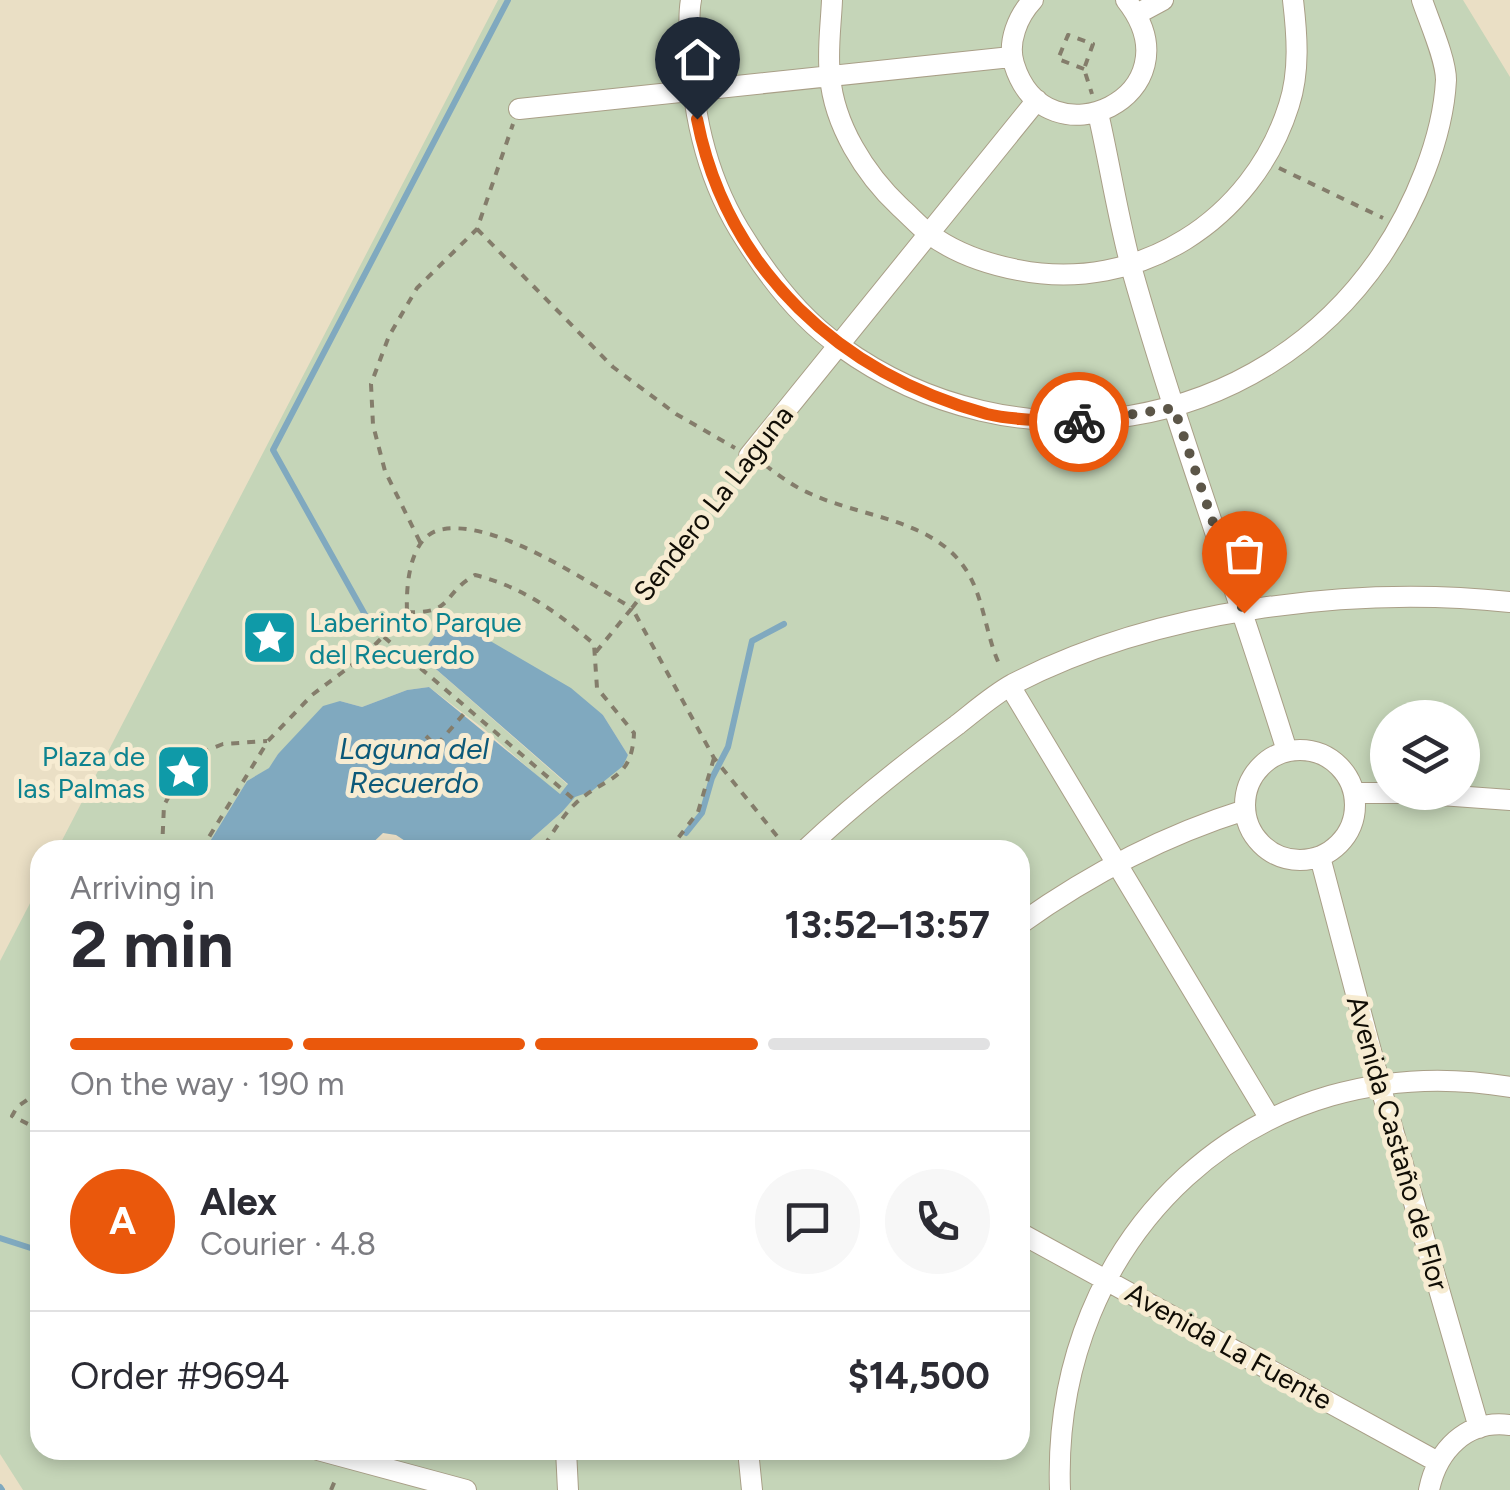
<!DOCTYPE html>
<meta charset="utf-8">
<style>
:root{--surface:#fff;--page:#f7f7f7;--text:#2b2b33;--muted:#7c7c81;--line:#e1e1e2;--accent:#ea580c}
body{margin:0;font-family:Figtree,sans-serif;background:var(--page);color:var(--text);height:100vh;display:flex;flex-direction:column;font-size:38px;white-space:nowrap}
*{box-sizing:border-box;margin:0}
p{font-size:32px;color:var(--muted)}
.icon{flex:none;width:55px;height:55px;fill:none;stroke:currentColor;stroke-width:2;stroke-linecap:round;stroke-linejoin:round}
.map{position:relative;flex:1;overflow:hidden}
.side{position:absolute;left:30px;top:840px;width:1000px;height:620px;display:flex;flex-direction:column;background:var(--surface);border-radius:30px;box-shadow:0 5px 15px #0003}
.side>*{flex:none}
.tools{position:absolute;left:1370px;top:700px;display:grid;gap:20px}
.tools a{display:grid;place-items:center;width:110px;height:110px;border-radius:50%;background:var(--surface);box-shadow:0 5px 15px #0003;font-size:50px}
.pin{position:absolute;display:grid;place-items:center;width:85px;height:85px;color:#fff;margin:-102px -42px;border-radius:50% 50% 50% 0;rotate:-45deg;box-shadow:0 0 10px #0007}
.pin .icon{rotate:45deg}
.courier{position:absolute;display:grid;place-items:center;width:100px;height:100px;margin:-50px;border:8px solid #ea580c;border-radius:50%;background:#fff;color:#222;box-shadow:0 2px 12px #0007}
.summary em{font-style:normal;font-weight:700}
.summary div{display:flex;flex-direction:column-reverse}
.summary{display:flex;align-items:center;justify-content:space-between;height:170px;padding:0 40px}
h1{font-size:65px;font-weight:700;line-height:75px}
.bar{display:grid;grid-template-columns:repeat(4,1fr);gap:15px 10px;align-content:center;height:120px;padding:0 40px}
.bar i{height:12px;border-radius:8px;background:var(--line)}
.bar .selected{background:var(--accent)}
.bar p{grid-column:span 4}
.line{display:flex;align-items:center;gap:25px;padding:0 40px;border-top:2px solid var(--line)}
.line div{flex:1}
.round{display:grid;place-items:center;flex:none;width:105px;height:105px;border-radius:52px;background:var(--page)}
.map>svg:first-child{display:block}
</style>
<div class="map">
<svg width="1510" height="1490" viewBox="0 0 1510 1490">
<rect width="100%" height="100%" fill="#eadfc5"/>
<!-- green -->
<path fill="#c5d5b8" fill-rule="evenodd" d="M 498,0 L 1463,0 L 1510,77 L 1510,1490 L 23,1490 L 0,1454 L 0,961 L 40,884 L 40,1450 L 1020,1450 L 1020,850 L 519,850 L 562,812 L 575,796 L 592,791 L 628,755 L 603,715 L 456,621 C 438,629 430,639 422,657 L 568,785 L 559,795 L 484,729 L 429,687 L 407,690 L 362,707 L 340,701 L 278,754 L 270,768 L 247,781 L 209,843 L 210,850 L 57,850 ZM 1388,718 L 1462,718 L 1462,792 L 1388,792 Z"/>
<!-- water -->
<path fill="#80a9bf" d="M 456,621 L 571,688 L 603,715 L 628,755 L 623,766 L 592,791 L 575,797 L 562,812 L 519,850 L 419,850 L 396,835 L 383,833 L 365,850 L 210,850 L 209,843 L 247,781 L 269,768 L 278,754 L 323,706 L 340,701 L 362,707 L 407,690 L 429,687 L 560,794 L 568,784 L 422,657 C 430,639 438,629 456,621 Z"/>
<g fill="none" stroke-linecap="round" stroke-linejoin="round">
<!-- stream -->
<path stroke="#80a9bf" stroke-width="6" d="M 373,629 L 273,450 L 508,0
M 686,833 L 702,813 L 712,778 L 728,747 L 752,641 L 784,624
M 0,1238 L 40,1251
M 0,1487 L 2,1490"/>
<defs>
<path id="minor" d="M 691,0 C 688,15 690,30 690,45 C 692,114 707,181 745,239 C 770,279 801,319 840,346 C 1015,473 1259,435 1381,256 C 1414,207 1443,139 1446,80 C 1446,59 1429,21 1422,0
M 832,0 C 831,25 827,51 830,76 C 834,125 865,174 900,207 C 909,215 918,225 928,233 C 953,252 987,264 1018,270 C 1138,294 1253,220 1289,105 C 1300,71 1297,34 1293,0
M 1033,0 C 1018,16 1007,42 1014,64 C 1046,168 1201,95 1126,0
M 1137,14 L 1163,0
M 519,109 L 1011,57
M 1098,113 C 1110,165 1118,219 1132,270 C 1178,432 1237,590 1287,751
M 749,456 L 1037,100
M 1010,686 L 1269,1117
M1245 805a55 55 0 1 1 110 0a55 55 0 1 1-110 0Z
M 1356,793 L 1413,793 L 1510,800
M 805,850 C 854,804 903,765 957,725 C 975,711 993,695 1013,684 C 1156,610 1351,585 1510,602
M 1320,857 L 1380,1085 L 1479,1428
M 1020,924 C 1090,874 1162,836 1245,810
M 1020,1233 L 1436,1461
M 318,1450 L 466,1490
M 566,1450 L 568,1490
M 748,1450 L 752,1490
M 1060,1490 C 1051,1236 1255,1043 1510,1087
M 1429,1490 C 1437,1451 1466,1419 1510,1425"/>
</defs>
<!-- minor casing -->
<use href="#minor" stroke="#a99f87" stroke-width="22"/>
<!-- path -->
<path stroke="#847d6b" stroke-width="4" stroke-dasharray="8 8" stroke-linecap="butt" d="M 1084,69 L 1058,59 L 1068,35 L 1093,44 L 1084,69 L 1092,94
M 1279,168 L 1383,218
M 477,229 L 613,367 L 676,414 L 735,448
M 765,465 C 780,476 794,487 811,494 C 863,518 936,519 968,573 C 985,602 986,638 1001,668
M 420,542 L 385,471 L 373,425 L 371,384 L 389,336 L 417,288 L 477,229 L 513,124
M 407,612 C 455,614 441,594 475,575 C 523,587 557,612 594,644 L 597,688 L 634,733 C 632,783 604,776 575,804 C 562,816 552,835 541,850
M 384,637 L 577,802
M 596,652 L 632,608 L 714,758 L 785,846
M 426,736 L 436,746 L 468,709
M 162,850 L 164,805 L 173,789 L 191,778 L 200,753 L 223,744 L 267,741
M 201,850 L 268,741 L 312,695 L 364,656 L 407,612 C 406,586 409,533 444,529 C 498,521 586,581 632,608 L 737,471
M 669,850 L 698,812 L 714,758
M 40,1091 L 17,1107 L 12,1116 L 40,1130
M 331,1490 L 337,1476"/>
<!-- minor -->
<use href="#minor" stroke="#fff" stroke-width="20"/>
</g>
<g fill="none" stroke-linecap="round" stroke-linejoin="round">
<!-- done -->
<path stroke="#5c5648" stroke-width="10" stroke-dasharray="0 18" d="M 1079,422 L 1174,408 L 1244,613"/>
<!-- route -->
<path stroke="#ea580c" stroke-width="12" d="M 697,119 C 727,271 842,374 987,414 C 1016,421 1050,420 1079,422"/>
</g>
<!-- icons -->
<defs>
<symbol id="sight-square" viewBox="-11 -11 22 22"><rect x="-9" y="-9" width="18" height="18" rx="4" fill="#0f9aa8" stroke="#f7ecd2"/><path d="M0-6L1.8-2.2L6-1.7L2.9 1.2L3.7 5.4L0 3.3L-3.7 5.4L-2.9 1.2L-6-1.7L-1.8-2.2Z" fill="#fff"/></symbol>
</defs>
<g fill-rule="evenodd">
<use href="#sight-square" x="238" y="606" width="63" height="63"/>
<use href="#sight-square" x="152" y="740" width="63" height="63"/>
</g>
<g text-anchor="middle" stroke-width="10" stroke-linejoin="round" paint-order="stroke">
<!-- street labels -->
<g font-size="28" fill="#100d05" stroke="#f7ecd2">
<text transform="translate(713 503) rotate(-52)" y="10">Sendero La Laguna</text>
<text transform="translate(1398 1143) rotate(74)" y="10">Avenida Castaño de Flor</text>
<text transform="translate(1229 1346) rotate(29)" y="10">Avenida La Fuente</text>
</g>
<!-- culture labels -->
<g font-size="28" fill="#0d838f" stroke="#f7ecd2" text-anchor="start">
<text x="309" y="632">Laberinto Parque<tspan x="309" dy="32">del Recuerdo</tspan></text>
<text x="145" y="766" text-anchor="end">Plaza de<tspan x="145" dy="32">las Palmas</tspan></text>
</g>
<!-- water labels -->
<g font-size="30" font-style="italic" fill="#0c5979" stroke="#f7ecd2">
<text x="414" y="759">Laguna del<tspan x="414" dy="34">Recuerdo</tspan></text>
</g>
</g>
</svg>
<div class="tools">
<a><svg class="icon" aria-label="layers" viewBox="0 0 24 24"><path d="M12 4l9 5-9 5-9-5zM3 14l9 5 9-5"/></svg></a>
</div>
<div class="pin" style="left:1244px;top:613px;background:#ea580c"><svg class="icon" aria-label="bag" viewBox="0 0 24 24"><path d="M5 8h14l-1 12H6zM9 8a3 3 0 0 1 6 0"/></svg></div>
<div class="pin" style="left:697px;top:119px;background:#1f2937"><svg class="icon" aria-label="home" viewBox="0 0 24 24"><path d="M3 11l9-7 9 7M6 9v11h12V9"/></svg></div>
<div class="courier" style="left:1079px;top:422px"><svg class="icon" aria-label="bike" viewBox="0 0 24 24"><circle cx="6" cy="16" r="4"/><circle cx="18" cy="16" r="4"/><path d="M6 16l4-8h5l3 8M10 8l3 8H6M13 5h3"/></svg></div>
<section class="side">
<div class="summary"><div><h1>2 min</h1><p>Arriving in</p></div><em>13:52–13:57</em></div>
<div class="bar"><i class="selected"></i><i class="selected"></i><i class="selected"></i><i></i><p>On the way · 190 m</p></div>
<div class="line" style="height:180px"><b class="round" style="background:var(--accent);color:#fff">A</b><div><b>Alex</b><p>Courier · 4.8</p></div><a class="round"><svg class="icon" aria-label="chat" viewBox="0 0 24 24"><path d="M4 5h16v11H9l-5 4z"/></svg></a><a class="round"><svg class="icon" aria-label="phone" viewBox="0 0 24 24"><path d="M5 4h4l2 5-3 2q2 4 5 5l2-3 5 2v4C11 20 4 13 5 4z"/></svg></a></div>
<div class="line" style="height:130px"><div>Order #9694</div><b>$14,500</b></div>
</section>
</div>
